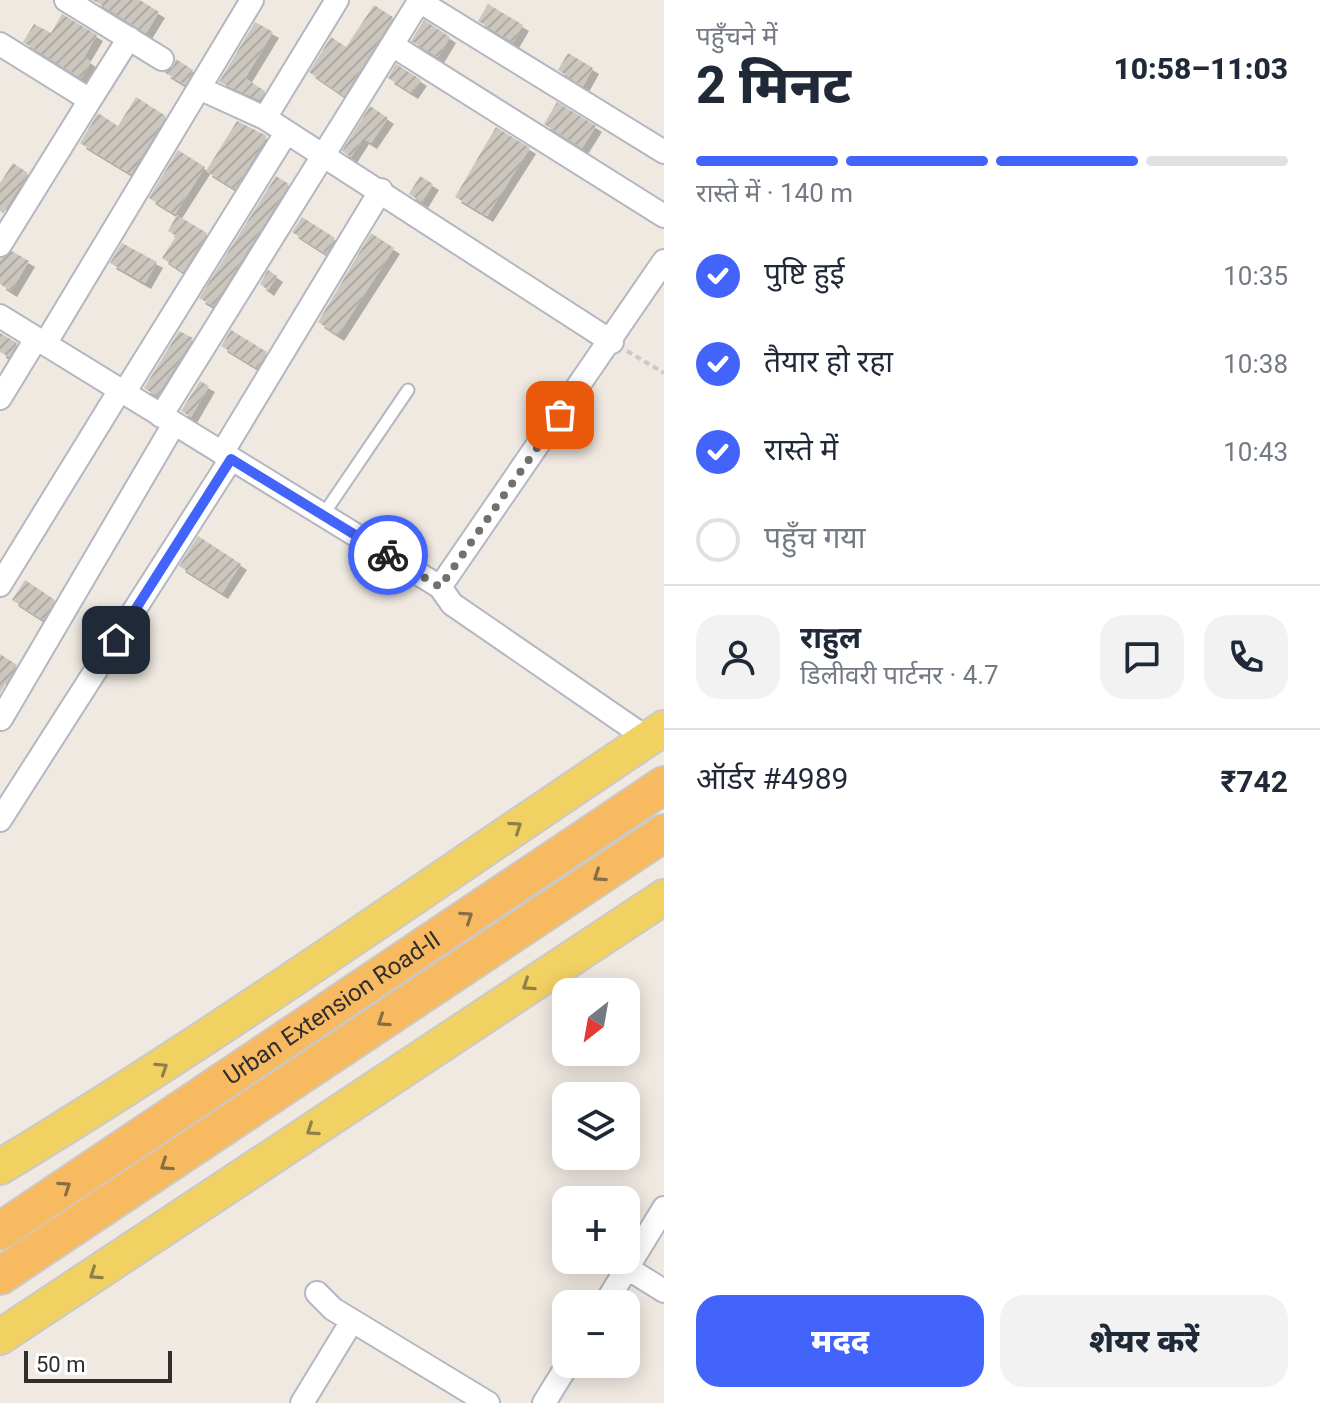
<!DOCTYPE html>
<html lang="hi">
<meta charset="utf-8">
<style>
:root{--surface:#fff;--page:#f2f2f3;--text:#1f2937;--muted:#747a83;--line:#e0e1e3;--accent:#4264fb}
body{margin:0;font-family:Roboto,"Noto Sans Devanagari",sans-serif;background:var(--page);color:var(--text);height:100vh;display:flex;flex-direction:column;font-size:30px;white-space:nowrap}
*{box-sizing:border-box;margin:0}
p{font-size:26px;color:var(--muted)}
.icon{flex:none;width:44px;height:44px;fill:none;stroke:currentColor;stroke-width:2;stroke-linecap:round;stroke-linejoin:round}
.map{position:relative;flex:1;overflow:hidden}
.panel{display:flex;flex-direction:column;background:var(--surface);width:656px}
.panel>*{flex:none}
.needle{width:52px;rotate:211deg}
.buttons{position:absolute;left:552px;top:978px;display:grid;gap:16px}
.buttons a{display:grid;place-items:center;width:88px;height:88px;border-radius:16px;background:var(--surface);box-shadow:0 4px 20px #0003;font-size:40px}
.scale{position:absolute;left:24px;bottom:20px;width:148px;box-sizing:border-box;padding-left:8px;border:4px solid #2e2e2e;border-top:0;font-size:22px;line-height:28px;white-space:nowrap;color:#2e2e2e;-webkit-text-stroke:6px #fff;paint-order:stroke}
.pin{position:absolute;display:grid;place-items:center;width:68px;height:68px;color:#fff;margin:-34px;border-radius:16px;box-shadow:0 4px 12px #0006}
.courier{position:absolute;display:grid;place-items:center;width:80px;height:80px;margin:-40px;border:6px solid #4264fb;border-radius:50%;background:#fff;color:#222;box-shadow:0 2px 10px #0007}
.summary em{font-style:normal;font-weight:800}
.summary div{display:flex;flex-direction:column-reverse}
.summary{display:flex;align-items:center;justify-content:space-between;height:136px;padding:0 32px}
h1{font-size:52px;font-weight:800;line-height:60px}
.bar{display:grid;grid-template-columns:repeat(4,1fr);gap:12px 8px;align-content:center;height:96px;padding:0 32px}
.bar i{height:10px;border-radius:6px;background:var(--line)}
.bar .active{background:var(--accent)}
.bar p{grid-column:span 4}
.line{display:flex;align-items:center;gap:20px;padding:0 32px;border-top:2px solid var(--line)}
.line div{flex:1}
.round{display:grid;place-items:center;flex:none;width:84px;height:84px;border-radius:24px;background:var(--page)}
ol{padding:0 32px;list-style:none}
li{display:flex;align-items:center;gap:24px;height:88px}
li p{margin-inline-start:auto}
li .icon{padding:8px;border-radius:50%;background:var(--accent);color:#fff;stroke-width:4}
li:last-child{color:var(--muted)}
li i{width:44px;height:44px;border:4px solid var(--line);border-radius:50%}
.action{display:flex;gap:16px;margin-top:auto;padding:16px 32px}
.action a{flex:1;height:92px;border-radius:24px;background:var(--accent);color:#fff;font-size:32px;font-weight:800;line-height:92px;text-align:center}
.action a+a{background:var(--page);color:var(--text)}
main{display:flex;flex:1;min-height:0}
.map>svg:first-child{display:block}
</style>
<main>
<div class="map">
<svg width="664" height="1403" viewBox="0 0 664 1403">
<defs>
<pattern id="building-hatch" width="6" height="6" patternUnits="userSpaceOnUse" patternTransform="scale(2)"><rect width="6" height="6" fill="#cbc7bf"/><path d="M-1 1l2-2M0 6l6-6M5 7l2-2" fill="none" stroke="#afaba4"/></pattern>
<filter id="shadow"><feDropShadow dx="6" dy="6" stdDeviation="0" flood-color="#0004"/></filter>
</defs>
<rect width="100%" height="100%" fill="#efe9e1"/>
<!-- building -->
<path fill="url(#building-hatch)" filter="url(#shadow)" d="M 93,0 L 140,0 L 159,12 L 146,33 Z
M 488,4 L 523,25 L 513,42 L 478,21 Z
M 374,5 L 393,17 L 344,96 L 309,72 L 331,37 L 346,47 Z
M 62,14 L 97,35 L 84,57 L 91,62 L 81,78 L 23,42 L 34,24 L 51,33 Z
M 424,20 L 450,37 L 438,57 L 411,41 Z
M 255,22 L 273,32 L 245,78 L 265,91 L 260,100 L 219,82 Z
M 568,53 L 593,68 L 583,86 L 558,70 Z
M 176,59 L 193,70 L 185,85 L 164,72 L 173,67 Z
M 396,64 L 421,80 L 412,93 L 388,78 Z
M 136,97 L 166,116 L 131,174 L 80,143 L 98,113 L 118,126 Z
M 557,102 L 596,126 L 582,148 L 544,124 Z
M 370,106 L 388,118 L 371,143 L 363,138 L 351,157 L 342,151 Z
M 237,121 L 267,136 L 235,189 L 206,171 Z
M 496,127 L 530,148 L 487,216 L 455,197 Z
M 178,150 L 205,167 L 175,214 L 149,198 Z
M 13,163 L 28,173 L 3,213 L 0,211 L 0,183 Z
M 276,176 L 289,184 L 213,306 L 199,298 Z
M 420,176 L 433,184 L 422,202 L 409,194 Z
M 177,215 L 207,233 L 183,272 L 162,258 L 176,236 L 168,231 Z
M 302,217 L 335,238 L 326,254 L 292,232 Z
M 371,233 L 394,248 L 338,335 L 318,322 Z
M 122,243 L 157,262 L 145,283 L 110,263 Z
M 12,251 L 29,261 L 11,291 L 0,284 L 0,259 Z
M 268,270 L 277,276 L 268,290 L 260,284 Z
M 231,330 L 267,352 L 257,368 L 221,346 Z
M 179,331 L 193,338 L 157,396 L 144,388 Z
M 0,333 L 17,343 L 9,357 L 0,352 Z
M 200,381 L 209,386 L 191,417 L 181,411 Z
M 198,536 L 241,564 L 222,593 L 179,566 Z
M 25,580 L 55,600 L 43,620 L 12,600 Z
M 0,654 L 17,665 L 0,693 Z"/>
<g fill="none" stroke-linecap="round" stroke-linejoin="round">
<defs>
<path id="service" d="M 323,515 L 408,390"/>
<path id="minor" d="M 66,0 L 162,59
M 419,1 L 664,152
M 0,44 L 90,100 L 0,245
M 392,45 L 664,216
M 199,88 L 265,118 L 612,342
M 90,100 L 129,38
M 265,118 L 337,0
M 0,316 L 440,587 L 452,604 L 648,739
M 45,344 L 252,0
M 124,393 L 286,133
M 0,398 L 36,339
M 161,416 L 420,0
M 222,453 L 381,190
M 0,585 L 120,390
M 440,587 L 664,261
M 1,719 L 174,424
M 0,820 L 231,459
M 627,1268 L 664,1291
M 317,1293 L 333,1309 L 488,1403
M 605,1304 L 664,1208
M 302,1403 L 352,1321
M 544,1403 L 568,1364"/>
<path id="primary" d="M 0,1167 C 227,1030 443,875 664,728
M 0,1337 L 664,897"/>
<g id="trunk">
<path id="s1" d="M 0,1231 L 664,785"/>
<path d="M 0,1276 L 664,833"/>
</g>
</defs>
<!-- service casing -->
<use href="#service" stroke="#b4b7c1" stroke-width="15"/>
<!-- minor casing -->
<use href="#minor" stroke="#b4b7c1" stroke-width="26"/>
<!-- primary casing -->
<use href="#primary" stroke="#c9c9c9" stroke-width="38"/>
<!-- trunk casing -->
<use href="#trunk" stroke="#c9c9c9" stroke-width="40"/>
<!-- path -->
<path stroke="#c9c9c9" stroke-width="4" stroke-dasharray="6 4" stroke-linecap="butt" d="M 627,351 L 664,373"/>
<!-- service -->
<use href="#service" stroke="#fff" stroke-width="11"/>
<!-- minor -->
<use href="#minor" stroke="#fff" stroke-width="22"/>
<!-- primary -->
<use href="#primary" stroke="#f2d163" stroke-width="34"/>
<!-- trunk -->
<use href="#trunk" stroke="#f8ba60" stroke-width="36"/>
</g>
<!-- one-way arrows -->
<defs><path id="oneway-chevron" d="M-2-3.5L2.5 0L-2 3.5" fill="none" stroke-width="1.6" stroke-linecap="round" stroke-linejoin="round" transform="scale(2)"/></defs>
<g stroke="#908048">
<use href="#oneway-chevron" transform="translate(516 827) rotate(-34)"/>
<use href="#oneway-chevron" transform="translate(528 985) rotate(146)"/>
<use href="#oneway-chevron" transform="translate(162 1068) rotate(-33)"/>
<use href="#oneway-chevron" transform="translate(312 1130) rotate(146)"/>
<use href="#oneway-chevron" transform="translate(95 1274) rotate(146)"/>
</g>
<g stroke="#896d44">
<use href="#oneway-chevron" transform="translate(599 876) rotate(146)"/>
<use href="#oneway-chevron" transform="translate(467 917) rotate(-34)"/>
<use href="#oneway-chevron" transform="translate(383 1021) rotate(146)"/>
<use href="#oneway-chevron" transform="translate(166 1165) rotate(146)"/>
<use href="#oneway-chevron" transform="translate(65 1187) rotate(-34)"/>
</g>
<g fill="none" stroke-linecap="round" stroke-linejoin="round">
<!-- done -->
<path stroke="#726f6d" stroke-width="8" stroke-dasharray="0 14.4" d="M 388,555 L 440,587 L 560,415"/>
<!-- route -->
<path stroke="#4264fb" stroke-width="10" d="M 116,640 L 231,459 L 388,555"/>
</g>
<g text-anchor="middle" stroke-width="8" stroke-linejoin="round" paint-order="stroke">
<!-- street labels -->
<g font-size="24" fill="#2e2e2e" stroke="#fff">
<text dy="8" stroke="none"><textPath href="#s1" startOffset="400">Urban Extension Road-II</textPath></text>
</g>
</g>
</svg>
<div class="buttons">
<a><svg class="needle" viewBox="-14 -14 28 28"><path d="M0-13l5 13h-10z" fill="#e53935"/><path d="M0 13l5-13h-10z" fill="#747a83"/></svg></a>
<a><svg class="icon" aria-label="layers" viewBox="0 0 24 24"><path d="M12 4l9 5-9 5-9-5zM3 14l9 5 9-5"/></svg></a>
<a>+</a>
<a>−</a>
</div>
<div class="scale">50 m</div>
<div class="pin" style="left:560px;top:415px;background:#ea580c"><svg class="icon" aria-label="bag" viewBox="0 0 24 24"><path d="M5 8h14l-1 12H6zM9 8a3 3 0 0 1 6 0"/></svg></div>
<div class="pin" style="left:116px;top:640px;background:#1f2937"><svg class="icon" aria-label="home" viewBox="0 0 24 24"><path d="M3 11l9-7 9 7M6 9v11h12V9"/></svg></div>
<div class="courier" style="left:388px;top:555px"><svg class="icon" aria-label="bike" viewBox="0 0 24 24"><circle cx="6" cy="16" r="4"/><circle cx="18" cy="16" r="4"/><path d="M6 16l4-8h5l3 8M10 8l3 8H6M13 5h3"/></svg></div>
</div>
<section class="panel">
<div class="summary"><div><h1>2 मिनट</h1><p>पहुँचने में</p></div><em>10:58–11:03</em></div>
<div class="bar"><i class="active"></i><i class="active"></i><i class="active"></i><i></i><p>रास्ते में · 140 m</p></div>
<ol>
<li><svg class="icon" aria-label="check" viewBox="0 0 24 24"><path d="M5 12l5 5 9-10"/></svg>पुष्टि हुई<p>10:35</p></li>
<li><svg class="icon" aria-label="check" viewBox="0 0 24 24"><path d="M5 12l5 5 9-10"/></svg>तैयार हो रहा<p>10:38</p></li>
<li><svg class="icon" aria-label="check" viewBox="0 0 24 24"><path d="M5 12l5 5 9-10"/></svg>रास्ते में<p>10:43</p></li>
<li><i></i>पहुँच गया</li>
</ol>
<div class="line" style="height:144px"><a class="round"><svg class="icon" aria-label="person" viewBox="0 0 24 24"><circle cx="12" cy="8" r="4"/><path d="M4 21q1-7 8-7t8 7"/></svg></a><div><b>राहुल</b><p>डिलीवरी पार्टनर · 4.7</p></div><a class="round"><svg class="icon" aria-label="chat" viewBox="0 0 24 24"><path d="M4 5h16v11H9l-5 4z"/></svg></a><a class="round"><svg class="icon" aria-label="phone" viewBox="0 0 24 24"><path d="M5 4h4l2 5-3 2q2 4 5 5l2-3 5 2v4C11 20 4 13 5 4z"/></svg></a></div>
<div class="line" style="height:104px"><div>ऑर्डर #4989</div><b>₹742</b></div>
<div class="action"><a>मदद</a><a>शेयर करें</a></div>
</section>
</main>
